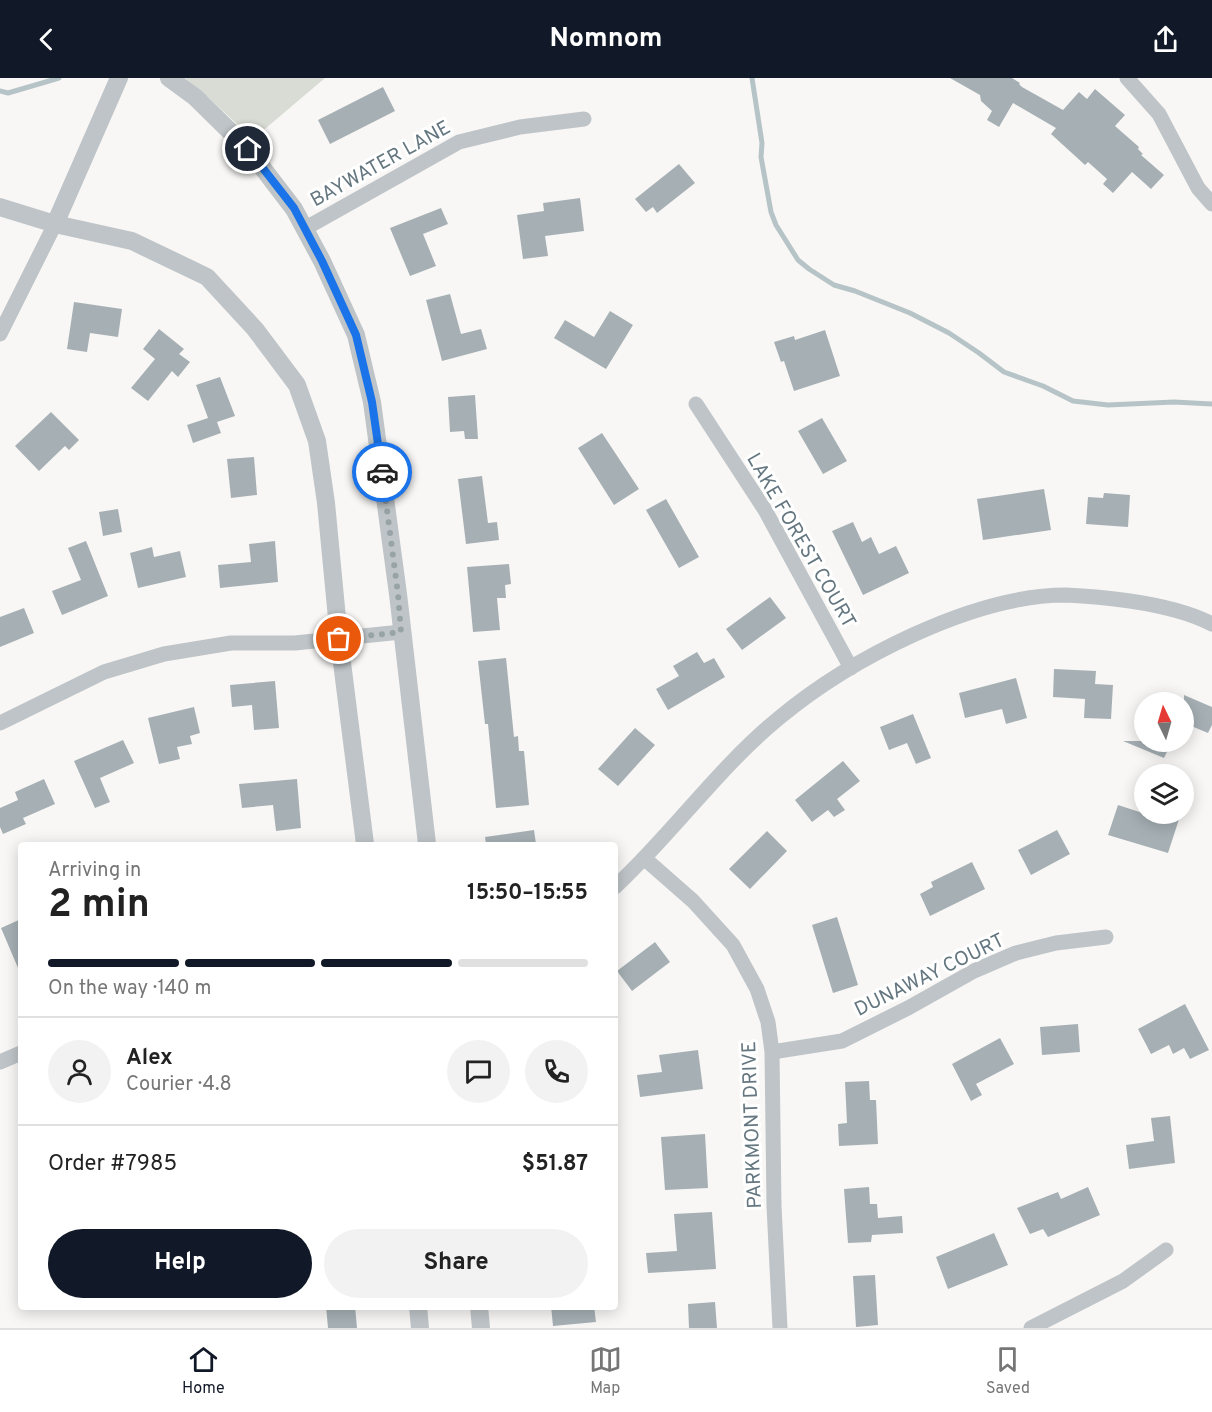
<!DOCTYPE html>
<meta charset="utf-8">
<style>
:root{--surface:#fff;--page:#f2f2f2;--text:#222;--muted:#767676;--line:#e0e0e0;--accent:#111827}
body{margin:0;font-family:Overpass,sans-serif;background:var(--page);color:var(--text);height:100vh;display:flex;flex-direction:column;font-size:22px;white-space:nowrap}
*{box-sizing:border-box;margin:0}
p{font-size:20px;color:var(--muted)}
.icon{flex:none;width:33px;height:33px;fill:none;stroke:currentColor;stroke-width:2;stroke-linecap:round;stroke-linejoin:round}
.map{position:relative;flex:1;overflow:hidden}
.details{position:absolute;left:18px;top:764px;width:600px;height:468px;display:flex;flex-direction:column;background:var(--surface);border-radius:6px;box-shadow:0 3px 15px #0003}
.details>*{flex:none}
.needle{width:39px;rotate:355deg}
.controls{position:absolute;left:1134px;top:614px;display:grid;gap:12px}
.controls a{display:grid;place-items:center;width:60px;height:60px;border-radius:50%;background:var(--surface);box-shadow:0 3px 15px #0003;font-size:30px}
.pin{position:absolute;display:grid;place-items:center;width:51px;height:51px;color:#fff;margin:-26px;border:3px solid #fff;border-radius:50%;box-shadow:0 2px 6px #0007}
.courier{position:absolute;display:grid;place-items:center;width:60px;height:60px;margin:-30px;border:4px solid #1a73e8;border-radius:50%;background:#fff;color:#222;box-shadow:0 2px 8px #0007}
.head em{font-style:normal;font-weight:700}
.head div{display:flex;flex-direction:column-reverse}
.head{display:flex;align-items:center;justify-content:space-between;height:102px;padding:0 30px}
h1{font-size:39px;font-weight:700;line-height:45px}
.bar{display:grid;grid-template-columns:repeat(4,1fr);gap:9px 6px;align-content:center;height:72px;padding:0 30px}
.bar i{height:8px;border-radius:4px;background:var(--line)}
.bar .on{background:var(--accent)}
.bar p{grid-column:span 4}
.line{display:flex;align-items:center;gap:15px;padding:0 30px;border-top:2px solid var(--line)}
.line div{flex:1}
.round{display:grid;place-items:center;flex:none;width:63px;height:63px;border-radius:32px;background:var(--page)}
.cta{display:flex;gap:12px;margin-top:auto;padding:12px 30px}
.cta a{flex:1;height:69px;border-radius:36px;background:var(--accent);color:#fff;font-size:24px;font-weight:700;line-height:69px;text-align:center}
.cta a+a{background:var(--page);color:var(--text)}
header{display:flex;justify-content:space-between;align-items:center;height:78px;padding:0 30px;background:var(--accent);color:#fff;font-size:27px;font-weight:700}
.tabs{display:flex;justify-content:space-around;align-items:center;height:84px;border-top:2px solid var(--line);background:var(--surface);font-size:16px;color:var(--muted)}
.tabs a{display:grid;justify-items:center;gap:3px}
.tabs .on{color:var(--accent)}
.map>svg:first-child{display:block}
</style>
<header><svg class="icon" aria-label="back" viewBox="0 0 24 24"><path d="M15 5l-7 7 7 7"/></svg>Nomnom<svg class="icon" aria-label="share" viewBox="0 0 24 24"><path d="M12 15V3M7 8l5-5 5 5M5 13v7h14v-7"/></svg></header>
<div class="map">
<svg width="1212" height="1250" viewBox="0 0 1212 1250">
<rect width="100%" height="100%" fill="#f8f7f5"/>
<!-- green -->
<path fill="#d8dcd4" d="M 185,0 L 325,0 L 253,61 L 209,20 Z"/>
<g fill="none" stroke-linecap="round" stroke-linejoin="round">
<!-- stream -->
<path stroke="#b7c4c7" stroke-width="5" d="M 752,0 L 762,65 L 761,79 L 771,134 L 776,147 L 798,182 L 809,191 L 834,207 L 855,213 L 910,235 L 949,255 L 979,275 L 1004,294 L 1043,308 L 1073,323 L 1108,327 L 1174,324 L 1212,326
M 0,13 L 8,15 L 59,0"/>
</g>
<!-- building -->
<path fill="#a6b0b4" d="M 950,0 L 1012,0 L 1020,5 L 1019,6 L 1022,9 L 1063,32 L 1079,14 L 1087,21 L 1095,11 L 1125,37 L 1115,48 L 1139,69 L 1138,71 L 1143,76 L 1141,77 L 1164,97 L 1151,111 L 1132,94 L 1113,115 L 1103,106 L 1107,101 L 1088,84 L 1085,87 L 1051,56 L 1056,50 L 1013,25 L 999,49 L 987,42 L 992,33 L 981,23 L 980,17 Z
M 383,9 L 395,33 L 330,66 L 318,42 Z
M 679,86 L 695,105 L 657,135 L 653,129 L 646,134 L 635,121 Z
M 580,120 L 584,153 L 545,158 L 548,178 L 523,181 L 517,137 L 544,133 L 543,125 Z
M 441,130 L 448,146 L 423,156 L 436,188 L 410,198 L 390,150 Z
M 450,216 L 461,256 L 481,251 L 487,271 L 442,283 L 426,222 Z
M 74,224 L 122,231 L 118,259 L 90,255 L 87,274 L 67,271 Z
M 610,233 L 633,247 L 606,291 L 554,260 L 565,242 L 594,259 Z
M 159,251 L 184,271 L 179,276 L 190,284 L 178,299 L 172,293 L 148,323 L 131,310 L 155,281 L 143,271 Z
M 825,252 L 840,298 L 794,313 L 784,283 L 781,284 L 774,264 L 794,258 L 795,262 Z
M 220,299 L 235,338 L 217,344 L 221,355 L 193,365 L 187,347 L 208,340 L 196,307 Z
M 475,317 L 478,361 L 465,361 L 464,353 L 450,354 L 448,319 Z
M 51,334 L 79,362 L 69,372 L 65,368 L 39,393 L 15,368 Z
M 822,340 L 847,383 L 823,396 L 798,353 Z
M 602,355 L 639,411 L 614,427 L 578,370 Z
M 254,379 L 257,417 L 231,420 L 227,381 Z
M 482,398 L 488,445 L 497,444 L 499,462 L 466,466 L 458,401 Z
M 1044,411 L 1051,452 L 983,462 L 977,421 Z
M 1104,415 L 1130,417 L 1128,449 L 1086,446 L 1088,419 L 1103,420 Z
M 666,421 L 699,479 L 679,490 L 646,432 Z
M 118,431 L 122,454 L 103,458 L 99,434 Z
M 853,444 L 862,464 L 871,459 L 879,476 L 896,468 L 909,495 L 863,517 L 832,453 Z
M 86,463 L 108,518 L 62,537 L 52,513 L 81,502 L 68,470 Z
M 275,463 L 278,504 L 220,510 L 218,487 L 251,484 L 249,466 Z
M 152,469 L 154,479 L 180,473 L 186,499 L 138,510 L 130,475 Z
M 509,486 L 511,506 L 505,507 L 506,520 L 497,520 L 500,552 L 473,554 L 467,489 Z
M 770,519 L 786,540 L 742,572 L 726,551 Z
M 24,530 L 34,555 L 0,569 L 0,539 Z
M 697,574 L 704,585 L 714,580 L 725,599 L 668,632 L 656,611 L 679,598 L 673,588 Z
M 506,580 L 514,659 L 518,658 L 519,673 L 524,673 L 529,727 L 496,730 L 488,646 L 485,646 L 478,583 Z
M 1054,591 L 1096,593 L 1095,606 L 1113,607 L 1111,641 L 1084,640 L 1085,621 L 1053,619 Z
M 1016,600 L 1027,640 L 1006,646 L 1002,631 L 965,640 L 959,615 Z
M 275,603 L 279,650 L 254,652 L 252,627 L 232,629 L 230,607 Z
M 1184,617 L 1212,629 L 1212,647 L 1208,655 L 1184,645 Z
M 194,629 L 200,655 L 190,658 L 192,666 L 177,669 L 180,681 L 159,686 L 148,640 Z
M 913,636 L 931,680 L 916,686 L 907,665 L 889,672 L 880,649 Z
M 635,650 L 655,667 L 618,708 L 598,691 Z
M 123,662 L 134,685 L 100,700 L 110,724 L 95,730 L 74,683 Z
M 1123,663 L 1172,663 L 1164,680 Z
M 843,683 L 860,703 L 837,721 L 845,732 L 834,739 L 828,732 L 812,744 L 795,722 Z
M 44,701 L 55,726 L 23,740 L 26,746 L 3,756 L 0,749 L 0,730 L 18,722 L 15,714 Z
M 297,701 L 301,750 L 276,753 L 273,727 L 242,730 L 239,706 Z
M 1118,727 L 1155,739 L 1156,735 L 1181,735 L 1168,775 L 1108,757 Z
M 534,752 L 536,766 L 486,766 L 485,759 Z
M 1057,752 L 1070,776 L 1031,797 L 1018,772 Z
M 767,753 L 787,773 L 750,811 L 729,791 Z
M 972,784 L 985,811 L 930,838 L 920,816 L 933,809 L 931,804 Z
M 837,839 L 858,907 L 833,915 L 812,847 Z
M 21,841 L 21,897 L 1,850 Z
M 655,864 L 670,884 L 632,913 L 617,893 Z
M 1185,926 L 1209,972 L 1190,981 L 1184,970 L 1173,976 L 1169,967 L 1151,976 L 1138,951 Z
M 1078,946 L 1080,974 L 1042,977 L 1040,949 Z
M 1000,960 L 1014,986 L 976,1006 L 982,1017 L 971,1023 L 952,986 Z
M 698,972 L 703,1011 L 640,1019 L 637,997 L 662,994 L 659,977 Z
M 869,1003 L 870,1022 L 876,1022 L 878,1066 L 839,1068 L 838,1046 L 847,1045 L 845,1004 Z
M 1170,1038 L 1175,1085 L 1129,1091 L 1126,1067 L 1154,1063 L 1151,1040 Z
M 705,1056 L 708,1110 L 665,1112 L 661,1059 Z
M 869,1109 L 870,1126 L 877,1126 L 878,1140 L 902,1138 L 903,1155 L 872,1157 L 871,1164 L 848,1165 L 844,1111 Z
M 1088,1109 L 1100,1137 L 1048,1159 L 1043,1151 L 1030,1156 L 1017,1130 L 1058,1114 L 1061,1121 Z
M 712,1134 L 716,1191 L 648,1195 L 646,1175 L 677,1173 L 674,1136 Z
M 994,1155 L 1008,1187 L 948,1211 L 936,1179 Z
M 875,1197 L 878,1247 L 856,1249 L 853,1198 Z
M 715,1224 L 717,1250 L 689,1250 L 688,1226 Z
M 326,1228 L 355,1228 L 357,1250 L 328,1250 Z
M 551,1228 L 594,1228 L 596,1244 L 553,1248 Z"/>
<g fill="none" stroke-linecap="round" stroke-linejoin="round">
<!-- minor -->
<path stroke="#bec4c7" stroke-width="15" d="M 1127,0 L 1159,36 L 1198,110 L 1212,126
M 304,151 L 459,64 L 520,49 L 584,41
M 0,256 L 55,146
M 696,326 L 765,432 L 851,590
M 0,645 L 104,594 L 164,576 L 231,565 L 295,565 L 401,554
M 644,780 L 693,823 L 733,867 L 757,911 L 768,944 L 772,974 L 774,1128 L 780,1250
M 615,809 C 673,755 718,690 779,640 C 850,581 973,517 1066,517 C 1087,518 1109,520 1130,523 C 1157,527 1187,533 1212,546
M 772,974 L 842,963 L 908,930 L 974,893 L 1016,875 L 1056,865 L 1106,859
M 0,984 L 21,975
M 1031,1250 L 1123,1203 L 1166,1172"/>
<!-- tertiary -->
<path stroke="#bec4c7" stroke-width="18" d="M 169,0 L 195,19 L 248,71 L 294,131 L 322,183 L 356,257 L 372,324 L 398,516 L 427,766
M 0,129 L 55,146 L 132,163 L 207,199 L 255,251 L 297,307 L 317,363 L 326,425 L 339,561 L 365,766
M 55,146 L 119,0
M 418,1228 L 420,1250
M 479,1228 L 481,1250"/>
</g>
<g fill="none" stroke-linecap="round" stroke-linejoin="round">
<!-- done -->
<path stroke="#98a3a8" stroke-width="6" stroke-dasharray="0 10.8" d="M 339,561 L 401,554 L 398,516 L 382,394"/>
<!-- route -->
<path stroke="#1a73e8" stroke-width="8" d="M 248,71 L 294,130 L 322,183 L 356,257 L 372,324 L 382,394"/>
</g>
<g text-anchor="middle" stroke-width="6" stroke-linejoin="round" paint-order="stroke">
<!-- street labels -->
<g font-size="20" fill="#64767f" stroke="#fff">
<text transform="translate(380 85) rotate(-29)" y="7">BAYWATER LANE</text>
<text transform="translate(802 462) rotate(60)" y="7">LAKE FOREST COURT</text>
<text transform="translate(929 896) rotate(-26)" y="7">DUNAWAY COURT</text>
<text transform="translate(751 1047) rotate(-92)" y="7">PARKMONT DRIVE</text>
</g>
</g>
</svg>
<div class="controls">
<a><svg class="needle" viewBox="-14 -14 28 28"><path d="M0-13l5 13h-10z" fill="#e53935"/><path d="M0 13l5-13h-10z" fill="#767676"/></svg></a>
<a><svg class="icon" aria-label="layers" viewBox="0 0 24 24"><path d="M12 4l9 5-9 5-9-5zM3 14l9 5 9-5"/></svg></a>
</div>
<div class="pin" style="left:339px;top:561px;background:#ea580c"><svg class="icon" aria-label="bag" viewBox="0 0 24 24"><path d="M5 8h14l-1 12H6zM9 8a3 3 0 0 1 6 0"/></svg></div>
<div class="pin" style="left:248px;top:71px;background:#1f2937"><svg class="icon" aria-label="home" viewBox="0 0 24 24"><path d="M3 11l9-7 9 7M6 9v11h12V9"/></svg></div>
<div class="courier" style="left:382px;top:394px"><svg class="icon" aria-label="car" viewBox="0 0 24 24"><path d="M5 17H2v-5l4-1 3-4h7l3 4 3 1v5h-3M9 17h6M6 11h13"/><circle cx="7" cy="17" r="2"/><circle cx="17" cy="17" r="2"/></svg></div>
<section class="details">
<div class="head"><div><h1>2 min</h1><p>Arriving in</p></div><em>15:50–15:55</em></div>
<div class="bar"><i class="on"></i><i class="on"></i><i class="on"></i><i></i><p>On the way · 140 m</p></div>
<div class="line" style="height:108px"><a class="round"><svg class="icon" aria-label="person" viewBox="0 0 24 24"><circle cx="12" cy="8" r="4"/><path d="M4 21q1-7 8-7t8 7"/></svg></a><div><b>Alex</b><p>Courier · 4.8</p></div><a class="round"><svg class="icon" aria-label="chat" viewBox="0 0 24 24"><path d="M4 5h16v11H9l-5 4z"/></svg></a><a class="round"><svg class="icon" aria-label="phone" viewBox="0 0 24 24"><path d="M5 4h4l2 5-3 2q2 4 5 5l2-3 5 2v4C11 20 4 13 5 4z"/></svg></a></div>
<div class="line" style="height:78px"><div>Order #7985</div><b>$51.87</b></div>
<div class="cta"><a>Help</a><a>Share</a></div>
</section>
</div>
<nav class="tabs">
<a class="on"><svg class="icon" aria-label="home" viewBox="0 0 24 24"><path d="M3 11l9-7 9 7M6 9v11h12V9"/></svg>Home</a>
<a><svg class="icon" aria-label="map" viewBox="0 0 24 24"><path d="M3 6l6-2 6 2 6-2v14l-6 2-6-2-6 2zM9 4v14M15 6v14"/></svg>Map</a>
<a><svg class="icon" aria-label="saved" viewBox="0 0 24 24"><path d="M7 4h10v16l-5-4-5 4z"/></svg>Saved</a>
</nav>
